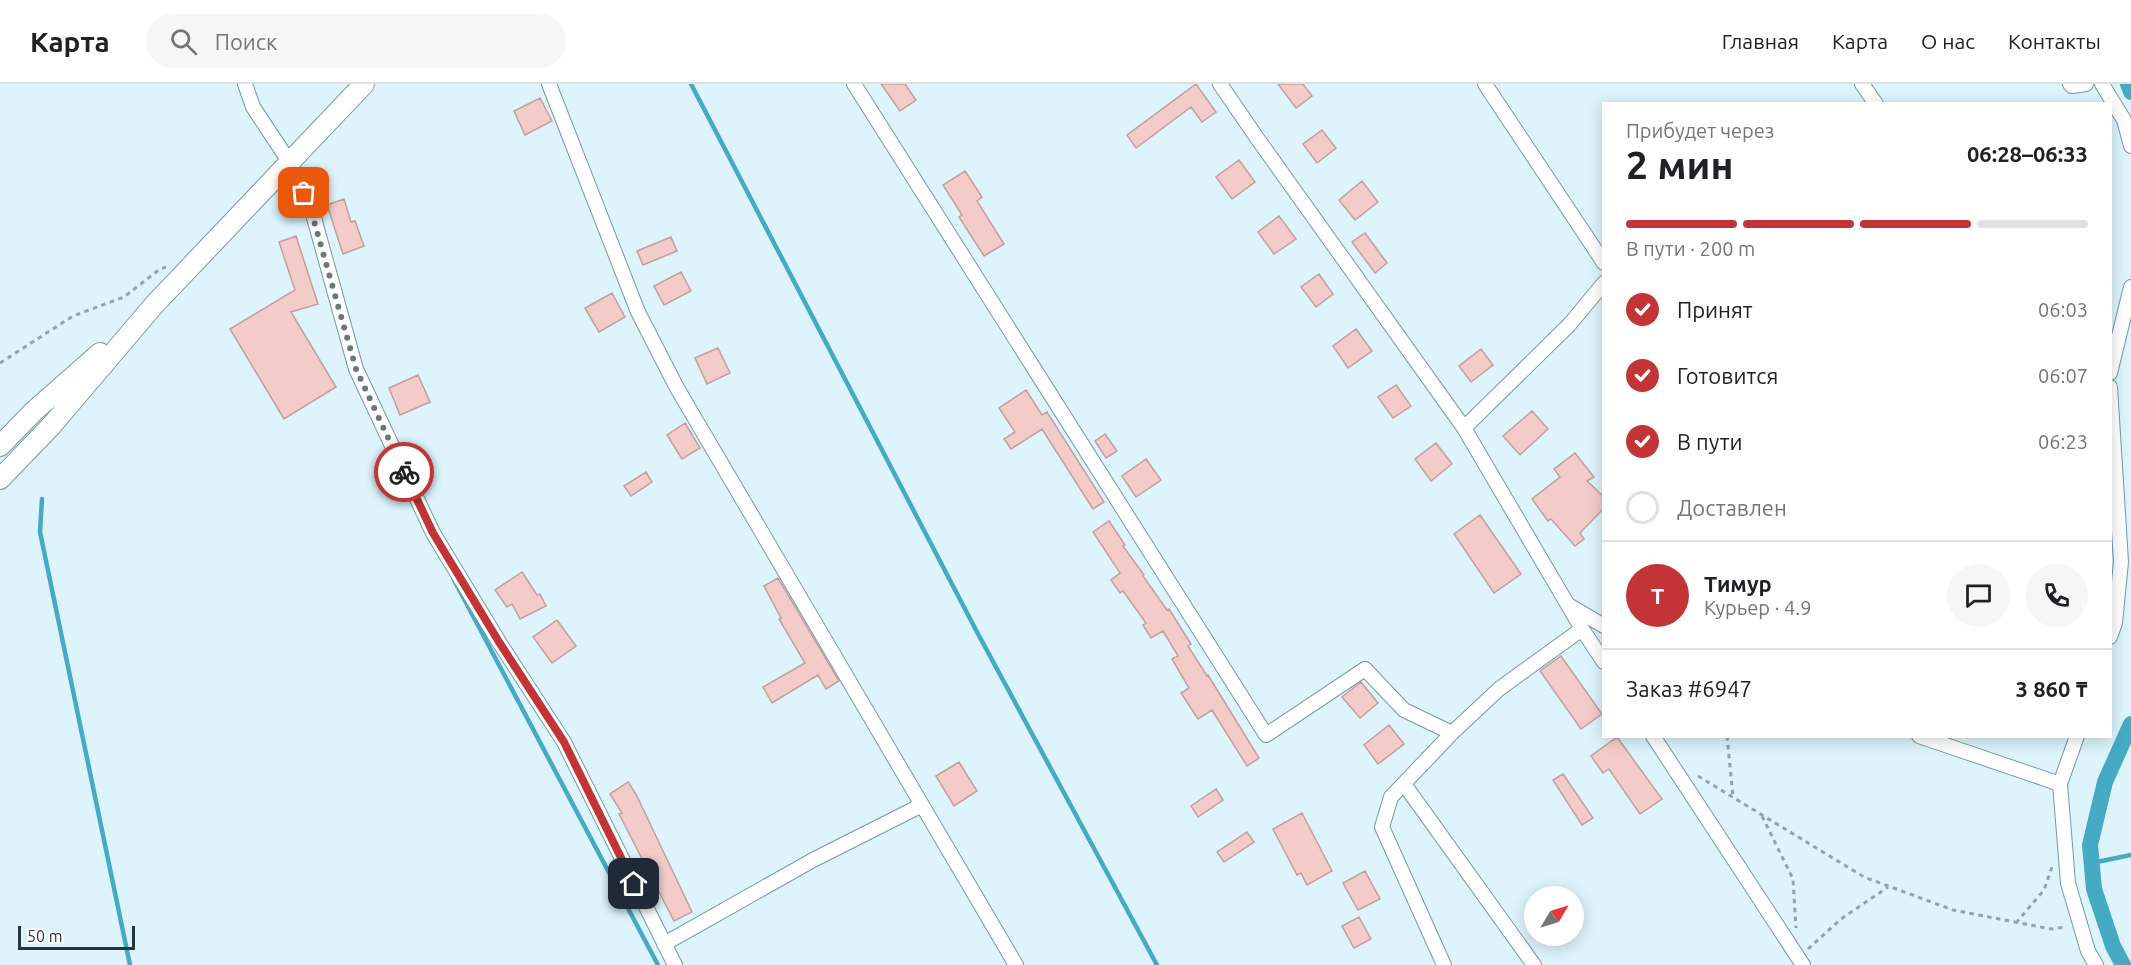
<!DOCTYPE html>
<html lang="ru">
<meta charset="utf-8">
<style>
:root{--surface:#fff;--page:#f6f6f6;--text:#202124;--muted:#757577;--line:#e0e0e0;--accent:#c33437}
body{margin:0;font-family:Ubuntu,sans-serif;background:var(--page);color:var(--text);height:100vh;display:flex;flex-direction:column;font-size:22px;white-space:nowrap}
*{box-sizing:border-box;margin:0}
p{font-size:20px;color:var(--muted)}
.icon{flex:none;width:33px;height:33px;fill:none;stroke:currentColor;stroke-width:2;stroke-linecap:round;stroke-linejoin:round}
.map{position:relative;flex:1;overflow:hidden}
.panel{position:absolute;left:1602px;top:18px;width:510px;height:636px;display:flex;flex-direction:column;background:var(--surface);border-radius:0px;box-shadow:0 3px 15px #0003}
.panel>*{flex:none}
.needle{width:39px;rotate:52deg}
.controls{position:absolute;left:1524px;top:802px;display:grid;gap:12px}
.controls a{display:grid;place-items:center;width:60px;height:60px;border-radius:50%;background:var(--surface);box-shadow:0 3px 15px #0003;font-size:30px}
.scale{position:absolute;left:18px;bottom:15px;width:117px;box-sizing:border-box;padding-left:6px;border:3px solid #27363b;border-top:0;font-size:16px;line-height:21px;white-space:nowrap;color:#27363b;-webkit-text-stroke:4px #fff;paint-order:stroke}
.pin{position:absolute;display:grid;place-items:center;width:51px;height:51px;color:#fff;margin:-26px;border-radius:12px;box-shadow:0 3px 9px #0006}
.courier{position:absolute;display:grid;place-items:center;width:60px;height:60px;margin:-30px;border:4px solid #c33437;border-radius:50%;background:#fff;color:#222;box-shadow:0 2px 8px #0007}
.overview em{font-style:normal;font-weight:700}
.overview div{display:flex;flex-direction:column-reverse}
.overview{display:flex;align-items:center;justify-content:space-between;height:102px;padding:0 24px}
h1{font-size:39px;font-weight:700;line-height:45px}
.bar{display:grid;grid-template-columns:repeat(4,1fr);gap:9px 6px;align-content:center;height:72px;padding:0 24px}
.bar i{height:8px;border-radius:4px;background:var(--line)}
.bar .on{background:var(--accent)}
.bar p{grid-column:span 4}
.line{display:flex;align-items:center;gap:15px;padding:0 24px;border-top:2px solid var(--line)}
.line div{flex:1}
.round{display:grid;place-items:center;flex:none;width:63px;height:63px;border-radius:32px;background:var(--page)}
ol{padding:0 24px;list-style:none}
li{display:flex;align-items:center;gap:18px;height:66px}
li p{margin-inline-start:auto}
li .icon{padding:6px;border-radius:50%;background:var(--accent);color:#fff;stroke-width:4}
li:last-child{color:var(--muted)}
li i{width:33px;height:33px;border:3px solid var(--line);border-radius:50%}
header{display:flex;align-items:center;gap:36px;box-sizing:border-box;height:84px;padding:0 30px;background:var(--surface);border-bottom:2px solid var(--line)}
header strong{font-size:28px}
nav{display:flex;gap:33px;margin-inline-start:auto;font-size:21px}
.search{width:420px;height:54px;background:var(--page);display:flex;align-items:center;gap:15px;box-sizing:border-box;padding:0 21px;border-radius:33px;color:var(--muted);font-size:22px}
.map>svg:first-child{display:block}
</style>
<header>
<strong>Карта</strong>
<div class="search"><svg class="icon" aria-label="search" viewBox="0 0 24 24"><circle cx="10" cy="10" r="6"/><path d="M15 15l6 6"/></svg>Поиск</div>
<nav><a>Главная</a><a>Карта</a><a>О нас</a><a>Контакты</a></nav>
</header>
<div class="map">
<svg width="2131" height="881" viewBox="0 0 2131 881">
<rect width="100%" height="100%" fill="#ddf4fc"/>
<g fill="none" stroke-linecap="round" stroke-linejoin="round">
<!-- stream -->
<path stroke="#46aac5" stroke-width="4.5" d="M 691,0 L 977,548 L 1157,881
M 42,415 L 40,448 L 130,881
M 454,496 L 658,881
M 2092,779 L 2131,771"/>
<!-- canal -->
<path stroke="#46aac5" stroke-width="16" d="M 2128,0 L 2131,8
M 2123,881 L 2113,862 L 2094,805 L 2090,761 L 2105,698 L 2131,640"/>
</g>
<!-- building -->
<path fill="#f3ccc9" stroke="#c49f9c" stroke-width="1.5" d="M 881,0 L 905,0 L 916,16 L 900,27 Z
M 1196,0 L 1216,28 L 1202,38 L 1191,23 L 1136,64 L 1127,51 Z
M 1278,0 L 1303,0 L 1312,12 L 1296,24 Z
M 540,14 L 552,37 L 525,51 L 514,27 Z
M 1322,46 L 1336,64 L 1317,79 L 1303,60 Z
M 1239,76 L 1255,98 L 1232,115 L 1216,93 Z
M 965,87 L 982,113 L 977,117 L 1004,160 L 984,172 L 959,133 L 962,131 L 943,101 Z
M 1362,97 L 1378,118 L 1355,136 L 1339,116 Z
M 344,115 L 351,138 L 355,137 L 364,162 L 343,170 L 327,121 Z
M 1279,132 L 1296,155 L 1274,170 L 1258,148 Z
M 1365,149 L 1387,179 L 1375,189 L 1352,158 Z
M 296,152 L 318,220 L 291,228 L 336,303 L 284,335 L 230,245 L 295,206 L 279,158 Z
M 671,153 L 677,167 L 643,181 L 637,167 Z
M 681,188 L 691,207 L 664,221 L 654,202 Z
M 1319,190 L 1333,210 L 1316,223 L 1301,203 Z
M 612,209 L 625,233 L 599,248 L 585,224 Z
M 1356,245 L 1372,267 L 1348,284 L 1333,262 Z
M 718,264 L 730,289 L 707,300 L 695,274 Z
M 1481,265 L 1493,281 L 1471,298 L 1459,282 Z
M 418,291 L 430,318 L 400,331 L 389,304 Z
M 1396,301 L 1411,322 L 1393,334 L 1378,313 Z
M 1026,306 L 1042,331 L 1047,328 L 1104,418 L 1093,425 L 1042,345 L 1011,365 L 1004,355 L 1015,348 L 999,324 Z
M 1532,327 L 1548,345 L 1520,371 L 1503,352 Z
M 685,339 L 700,364 L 682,375 L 667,351 Z
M 1105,350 L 1117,367 L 1106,374 L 1095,357 Z
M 1436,359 L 1452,380 L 1431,397 L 1415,375 Z
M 1575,369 L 1594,393 L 1587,397 L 1604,413 L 1604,424 L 1580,449 L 1584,455 L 1575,462 L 1551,435 L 1548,437 L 1532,415 L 1560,393 L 1554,385 Z
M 1146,375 L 1161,396 L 1136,413 L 1122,392 Z
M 646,388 L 652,398 L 631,412 L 624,402 Z
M 1480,431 L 1521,490 L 1494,509 L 1454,450 Z
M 1109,437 L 1125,461 L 1123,462 L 1144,491 L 1143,492 L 1167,526 L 1169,525 L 1191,560 L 1188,562 L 1207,592 L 1208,591 L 1259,674 L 1247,682 L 1212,626 L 1198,635 L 1181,609 L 1189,604 L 1172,575 L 1178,572 L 1163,547 L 1151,554 L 1143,541 L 1146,539 L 1123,507 L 1120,509 L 1111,496 L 1120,489 L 1093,448 Z
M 522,488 L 537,511 L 540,510 L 546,522 L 520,535 L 512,520 L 507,523 L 495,506 Z
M 778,494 L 839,597 L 826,605 L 818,591 L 772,619 L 763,603 L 805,579 L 779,535 L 781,534 L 764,502 Z
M 557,536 L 576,562 L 552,579 L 533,553 Z
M 1561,572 L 1602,630 L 1581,645 L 1540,587 Z
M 1361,598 L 1378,619 L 1360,634 L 1342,613 Z
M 1389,641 L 1404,660 L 1378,680 L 1364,661 Z
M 1617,653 L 1662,715 L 1640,730 L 1609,685 L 1603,689 L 1591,672 Z
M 959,678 L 977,707 L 954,722 L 936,692 Z
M 1563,690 L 1593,734 L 1582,741 L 1553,696 Z
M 628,698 L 636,710 L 692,828 L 674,837 L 619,730 L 622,729 L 610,710 Z
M 1216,705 L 1223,716 L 1198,733 L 1191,722 Z
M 1302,729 L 1332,787 L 1307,801 L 1301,789 L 1297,791 L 1273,745 Z
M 1247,748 L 1254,758 L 1224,778 L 1217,768 Z
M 1365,787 L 1380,815 L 1358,826 L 1343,799 Z
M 1359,833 L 1371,855 L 1354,864 L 1342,842 Z"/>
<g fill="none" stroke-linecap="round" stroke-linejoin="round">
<defs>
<path id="street" d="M 245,0 L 253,23 L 290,79 L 311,123 L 356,285 L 433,449 L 499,558 L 564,658 L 675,881
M 549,0 L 638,228 L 677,304 L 1016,881
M 854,0 L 1266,651 L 1365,585 L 1404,626 L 1452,649
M 1220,0 L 1257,54 L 1464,344 L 1582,545 L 1604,578
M 1485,0 L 1604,179
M 1862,0 L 1876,20
M 2070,0 L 2072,2 L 2086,0
M 2102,0 L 2124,36 L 2131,62
M 2110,289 L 2131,203
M 2110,303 L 2121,478 L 2115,539 L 2110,553
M 1464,344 L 1569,241 L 1604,199
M 1570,522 L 1604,542
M 1653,652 L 1803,881
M 1919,652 L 2060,700
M 2077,652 L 2060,700 L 2064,749 L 2068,799 L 2088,867 L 2096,881
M 1404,700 L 1534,881
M 664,860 L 813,776 L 922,721
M 1444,881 L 1382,743 L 1391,713 L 1452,649 L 1499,605 L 1582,545"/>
<path id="secondary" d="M 0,362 L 34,327 L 100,269
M 0,395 L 52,341 L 154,221 L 364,0"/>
</defs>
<!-- street casing -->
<use href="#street" stroke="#7599a5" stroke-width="16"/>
<!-- secondary casing -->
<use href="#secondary" stroke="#7599a5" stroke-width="22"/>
<!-- path -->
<path stroke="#91a5ab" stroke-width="3" stroke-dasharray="4.5 4.5" stroke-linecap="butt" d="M 0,279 L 73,232 L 124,213 L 160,185 L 166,183
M 1727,652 L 1733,713
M 1698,692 L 1864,793 L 1953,826 L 2051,845 L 2066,843
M 1762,732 L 1793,795 L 1796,844
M 2016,839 L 2044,806 L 2052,783
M 1808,865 L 1841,835 L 1888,803"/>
<!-- street -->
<use href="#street" stroke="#fff" stroke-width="14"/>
<!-- secondary -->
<use href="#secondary" stroke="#fff" stroke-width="20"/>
</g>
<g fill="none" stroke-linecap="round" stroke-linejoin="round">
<!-- done -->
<path stroke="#67787f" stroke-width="6" stroke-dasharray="0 10.8" d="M 304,109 L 310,123 L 356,285 L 404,388"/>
<!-- route -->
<path stroke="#c33437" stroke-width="8" d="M 404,388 L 433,449 L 499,558 L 564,658 L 634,800"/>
</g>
</svg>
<div class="controls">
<a><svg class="needle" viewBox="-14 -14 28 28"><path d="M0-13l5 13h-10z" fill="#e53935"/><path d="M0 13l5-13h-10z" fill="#757577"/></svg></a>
</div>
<div class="scale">50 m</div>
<div class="pin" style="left:304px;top:109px;background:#ea580c"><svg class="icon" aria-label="bag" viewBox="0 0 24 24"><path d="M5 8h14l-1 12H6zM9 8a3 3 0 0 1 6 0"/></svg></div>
<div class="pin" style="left:634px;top:800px;background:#1f2937"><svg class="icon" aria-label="home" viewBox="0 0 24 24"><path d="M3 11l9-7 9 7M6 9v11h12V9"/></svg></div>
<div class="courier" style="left:404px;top:388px"><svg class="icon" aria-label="bike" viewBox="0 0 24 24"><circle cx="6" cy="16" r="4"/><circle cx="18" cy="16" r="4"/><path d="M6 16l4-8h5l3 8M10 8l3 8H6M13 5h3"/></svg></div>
<section class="panel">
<div class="overview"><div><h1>2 мин</h1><p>Прибудет через</p></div><em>06:28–06:33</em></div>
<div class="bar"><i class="on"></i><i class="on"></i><i class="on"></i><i></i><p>В пути · 200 m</p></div>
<ol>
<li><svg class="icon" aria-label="check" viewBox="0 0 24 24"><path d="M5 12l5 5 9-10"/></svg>Принят<p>06:03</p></li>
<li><svg class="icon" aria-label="check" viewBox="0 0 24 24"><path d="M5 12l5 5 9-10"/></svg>Готовится<p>06:07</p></li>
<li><svg class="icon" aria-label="check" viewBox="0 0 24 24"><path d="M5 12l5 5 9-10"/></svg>В пути<p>06:23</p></li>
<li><i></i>Доставлен</li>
</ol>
<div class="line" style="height:108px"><b class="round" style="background:var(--accent);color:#fff">Т</b><div><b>Тимур</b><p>Курьер · 4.9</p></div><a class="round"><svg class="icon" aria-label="chat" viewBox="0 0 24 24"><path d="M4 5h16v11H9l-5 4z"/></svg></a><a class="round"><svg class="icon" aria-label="phone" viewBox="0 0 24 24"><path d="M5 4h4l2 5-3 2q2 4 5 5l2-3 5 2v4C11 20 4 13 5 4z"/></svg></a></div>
<div class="line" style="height:78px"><div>Заказ #6947</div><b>3 860 ₸</b></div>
</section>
</div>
